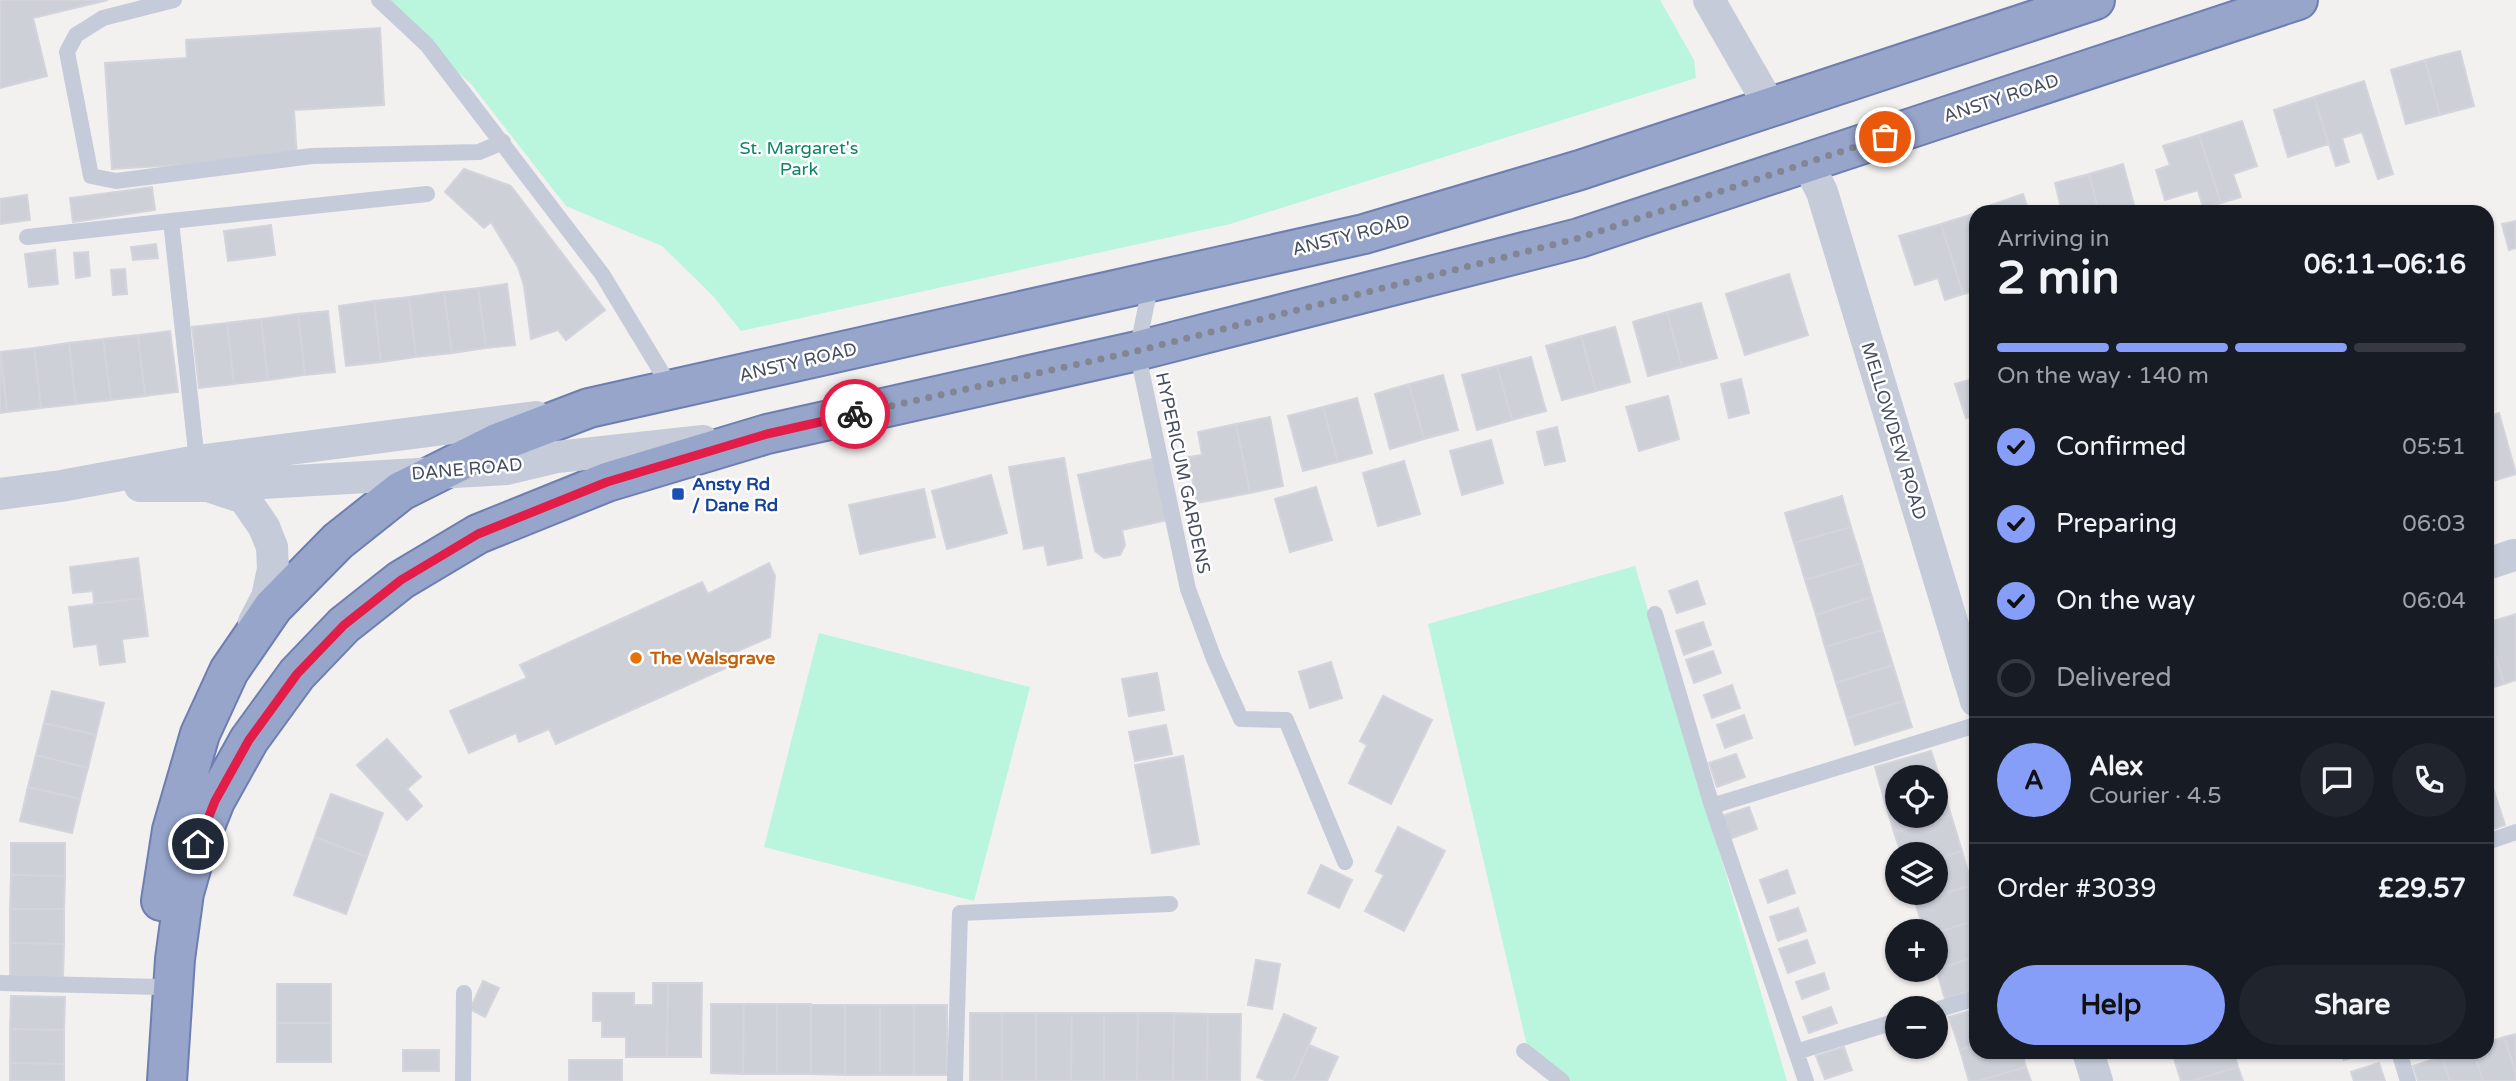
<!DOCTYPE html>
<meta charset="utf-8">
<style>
:root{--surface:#171b24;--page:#20242c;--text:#f1f3f6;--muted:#9ea1a6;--line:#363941;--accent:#869ef7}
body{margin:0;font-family:"Varela Round",sans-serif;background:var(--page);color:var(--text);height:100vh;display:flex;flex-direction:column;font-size:26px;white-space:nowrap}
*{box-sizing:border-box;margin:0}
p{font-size:23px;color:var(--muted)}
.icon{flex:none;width:38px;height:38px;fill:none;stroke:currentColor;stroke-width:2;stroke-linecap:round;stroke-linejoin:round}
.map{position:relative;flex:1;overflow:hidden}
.details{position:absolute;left:1969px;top:205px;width:525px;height:854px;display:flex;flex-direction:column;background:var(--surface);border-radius:21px;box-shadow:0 2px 5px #0004}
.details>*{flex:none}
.buttons{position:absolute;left:1885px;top:765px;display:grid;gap:14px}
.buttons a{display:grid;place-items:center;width:63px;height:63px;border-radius:50%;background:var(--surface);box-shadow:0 2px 5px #0004;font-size:35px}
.pin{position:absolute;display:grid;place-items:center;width:60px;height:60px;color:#fff;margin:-30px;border:4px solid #fff;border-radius:50%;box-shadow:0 2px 7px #0007}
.courier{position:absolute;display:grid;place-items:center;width:70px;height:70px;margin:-35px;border:5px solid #e11d48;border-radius:50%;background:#fff;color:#222;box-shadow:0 2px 9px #0007}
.headline em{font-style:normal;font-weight:700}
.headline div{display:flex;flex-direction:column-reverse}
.headline{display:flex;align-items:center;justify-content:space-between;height:119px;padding:0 28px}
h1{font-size:46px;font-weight:700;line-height:52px}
.bar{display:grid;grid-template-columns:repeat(4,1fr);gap:10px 7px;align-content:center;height:84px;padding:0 28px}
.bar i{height:9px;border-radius:5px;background:var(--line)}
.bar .on{background:var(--accent)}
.bar p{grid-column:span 4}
.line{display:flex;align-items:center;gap:18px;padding:0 28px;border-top:2px solid var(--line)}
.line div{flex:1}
.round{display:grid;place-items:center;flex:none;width:74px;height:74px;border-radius:37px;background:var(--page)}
ol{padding:0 28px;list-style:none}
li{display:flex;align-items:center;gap:21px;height:77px}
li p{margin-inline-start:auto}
li .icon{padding:7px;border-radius:50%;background:var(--accent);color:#111;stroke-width:4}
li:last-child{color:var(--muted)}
li i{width:38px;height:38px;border:4px solid var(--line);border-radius:50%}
.primary-button{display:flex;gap:14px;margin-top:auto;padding:14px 28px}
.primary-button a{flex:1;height:80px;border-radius:42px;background:var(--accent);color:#111;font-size:28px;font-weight:700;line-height:80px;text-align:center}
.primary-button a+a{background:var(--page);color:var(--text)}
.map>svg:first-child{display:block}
</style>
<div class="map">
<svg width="2516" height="1081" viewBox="0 0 2516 1081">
<rect width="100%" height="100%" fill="#f3f0f0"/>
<!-- green -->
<path fill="#baf5de" d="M 387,0 L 1660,0 L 1694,60 L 1696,78 L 1230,224 L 741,331 L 713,296 L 662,246 L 566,206 L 471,84 L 404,24 Z
M 1635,566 L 1787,1081 L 1550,1081 L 1532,1067 L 1428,624 Z
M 819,633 L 1030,687 L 974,901 L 764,847 Z"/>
<!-- building -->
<path fill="#ced0d8" stroke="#d3d4dc" stroke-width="2" d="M 0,0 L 108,0 L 33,18 L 47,76 L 0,88 Z
M 380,28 L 384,105 L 294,110 L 297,158 L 112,169 L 105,63 L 187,58 L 186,40 Z
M 2460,51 L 2474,106 L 2440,115 L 2425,60 Z
M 2425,60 L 2440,115 L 2406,124 L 2391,70 Z
M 2364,81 L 2393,174 L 2378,179 L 2362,132 L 2342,138 L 2349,162 L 2336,166 L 2314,97 Z
M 2314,97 L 2328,144 L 2288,157 L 2274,110 Z
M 2242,121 L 2257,166 L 2233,174 L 2241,197 L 2221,203 L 2199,135 Z
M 2199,135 L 2221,203 L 2203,208 L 2198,190 L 2165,200 L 2156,170 L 2170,165 L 2163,146 Z
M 2123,164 L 2136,212 L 2099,212 L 2089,174 Z
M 464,169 L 511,186 L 605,310 L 566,340 L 558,330 L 531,339 L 524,286 L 518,267 L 491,222 L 484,228 L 445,192 Z
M 2089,174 L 2099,212 L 2062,212 L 2055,183 Z
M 152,187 L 155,210 L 73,222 L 70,198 Z
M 2023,194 L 2029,212 L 1984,212 L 1983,208 Z
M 27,195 L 30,220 L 0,224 L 0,199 Z
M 1973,214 L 1976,224 L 1976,266 L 1968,269 L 1975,291 L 1963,294 L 1941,224 Z
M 2516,221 L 2516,248 L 2509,250 L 2502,224 Z
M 1941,224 L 1963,294 L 1945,300 L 1938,278 L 1915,285 L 1899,236 Z
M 271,225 L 275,255 L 228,261 L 224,231 Z
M 156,244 L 158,258 L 133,260 L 131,247 Z
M 55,250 L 58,284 L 29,287 L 25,254 Z
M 88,252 L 90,276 L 76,278 L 74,253 Z
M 125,269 L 127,294 L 113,295 L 111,270 Z
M 1789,274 L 1808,335 L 1745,355 L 1726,294 Z
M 507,284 L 515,345 L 486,348 L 478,288 Z
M 478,288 L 486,348 L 452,353 L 444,292 Z
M 444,292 L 452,353 L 416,357 L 409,297 Z
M 409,297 L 416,357 L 381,362 L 374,301 Z
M 374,301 L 381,362 L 346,366 L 339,306 Z
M 1701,303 L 1717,358 L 1682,367 L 1667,312 Z
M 328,311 L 335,372 L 305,375 L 298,314 Z
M 1667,312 L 1682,367 L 1648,376 L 1633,322 Z
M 298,314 L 305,375 L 268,380 L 261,319 Z
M 261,319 L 268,380 L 234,384 L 227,323 Z
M 227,323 L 234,384 L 199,388 L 192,327 Z
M 1615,327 L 1630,382 L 1596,391 L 1581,336 Z
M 170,331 L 178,392 L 145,396 L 138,335 Z
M 138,335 L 145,396 L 111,400 L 103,339 Z
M 1581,336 L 1596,391 L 1562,400 L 1546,346 Z
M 103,339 L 111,400 L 76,404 L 69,343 Z
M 69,343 L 76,404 L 41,408 L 34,348 Z
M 34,348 L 41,408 L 7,412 L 1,352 Z
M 0,352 L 7,412 L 0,413 Z
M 1531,357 L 1546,411 L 1512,420 L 1497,366 Z
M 1497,366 L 1512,420 L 1477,430 L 1462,375 Z
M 1443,375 L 1458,430 L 1424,439 L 1409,384 Z
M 1976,378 L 1976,415 L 1966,418 L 1955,384 Z
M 1741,379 L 1749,413 L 1729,418 L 1721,384 Z
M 1409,384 L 1424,439 L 1390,449 L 1375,394 Z
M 1668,396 L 1679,439 L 1639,451 L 1626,407 Z
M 1357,398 L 1372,453 L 1338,462 L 1323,407 Z
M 1323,407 L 1338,462 L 1303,471 L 1288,416 Z
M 2499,413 L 2516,474 L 2487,483 L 2487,417 Z
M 1270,417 L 1283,486 L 1250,493 L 1236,424 Z
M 1236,424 L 1250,493 L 1197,503 L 1188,457 L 1202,455 L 1198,432 Z
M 1557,427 L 1565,461 L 1545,465 L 1537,432 Z
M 1491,440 L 1503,483 L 1462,495 L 1450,451 Z
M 1064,458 L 1082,558 L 1048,565 L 1044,545 L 1024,549 L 1009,467 Z
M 1153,459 L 1167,520 L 1122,530 L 1125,545 L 1120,555 L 1104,558 L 1095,551 L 1078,475 Z
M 1404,461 L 1420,514 L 1378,526 L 1363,473 Z
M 991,475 L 1007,533 L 947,549 L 932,491 Z
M 1316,487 L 1332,540 L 1290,552 L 1275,499 Z
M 924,489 L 935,537 L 860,554 L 849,505 Z
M 1842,496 L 1851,527 L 1794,543 L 1785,513 Z
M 1851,527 L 1862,563 L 1805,580 L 1794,543 Z
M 138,558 L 143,598 L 94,604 L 93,591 L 73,593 L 70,567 Z
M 769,563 L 775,576 L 770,637 L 733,653 L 737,663 L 556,744 L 549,729 L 519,742 L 516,733 L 469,753 L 450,711 L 527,678 L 520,665 L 702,582 L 708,594 Z
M 1862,563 L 1872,597 L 1816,615 L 1805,580 Z
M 1697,581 L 1705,604 L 1677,613 L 1669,591 Z
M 1872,597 L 1882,630 L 1825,647 L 1816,615 Z
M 143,598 L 148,636 L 122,639 L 125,662 L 100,665 L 97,644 L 74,647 L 69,607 Z
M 2516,614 L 2516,680 L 2504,684 L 2487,623 Z
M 1703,622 L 1711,645 L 1684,655 L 1676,631 Z
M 2487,628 L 2504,684 L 2487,689 Z
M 1882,630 L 1893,665 L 1836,683 L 1825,647 Z
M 1713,651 L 1721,673 L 1694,683 L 1686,660 Z
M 1331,662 L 1342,698 L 1310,708 L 1299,672 Z
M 1893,665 L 1904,701 L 1847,718 L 1836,683 Z
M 1157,673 L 1164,710 L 1129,716 L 1122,679 Z
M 1732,685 L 1740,708 L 1712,718 L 1704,695 Z
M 52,691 L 104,703 L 96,735 L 44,723 Z
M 1383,696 L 1432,720 L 1391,804 L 1349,783 L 1367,745 L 1360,741 Z
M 1904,701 L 1912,727 L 1855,745 L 1847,718 Z
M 1744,715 L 1752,738 L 1725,748 L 1717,725 Z
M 44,723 L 96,735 L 88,768 L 36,755 Z
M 1166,725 L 1172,754 L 1135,761 L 1129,732 Z
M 387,739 L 421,777 L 407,789 L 422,806 L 407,820 L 357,765 Z
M 1931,751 L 1941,781 L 1936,783 L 1936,777 L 1897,777 L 1897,795 L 1884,799 L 1875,767 Z
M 1736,754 L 1745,777 L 1717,787 L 1709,763 Z
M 36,755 L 88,768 L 80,799 L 28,787 Z
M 1183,756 L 1199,844 L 1152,853 L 1135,765 Z
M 1941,781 L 1951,815 L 1894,832 L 1884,799 L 1897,795 L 1897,816 L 1936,816 L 1936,783 Z
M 28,787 L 80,799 L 72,833 L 20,821 Z
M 2493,788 L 2505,825 L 2488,831 L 2487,790 Z
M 331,794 L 383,813 L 367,857 L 315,837 Z
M 1749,807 L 1757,829 L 1730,839 L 1722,816 Z
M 1951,815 L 1962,851 L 1936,859 L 1936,854 L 1901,854 L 1894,832 Z
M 1398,827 L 1445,851 L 1404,931 L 1365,911 L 1384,875 L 1376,871 Z
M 315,837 L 367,857 L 346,914 L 294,895 Z
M 11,843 L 65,843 L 65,876 L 11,875 Z
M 1962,851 L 1972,885 L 1915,902 L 1912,892 L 1936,892 L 1936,859 Z
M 1321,865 L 1352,880 L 1339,908 L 1308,893 Z
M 1787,870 L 1795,893 L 1768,903 L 1760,880 Z
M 11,875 L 65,876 L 64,909 L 10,909 Z
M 1972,885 L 1976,898 L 1976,920 L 1936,933 L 1924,931 L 1915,902 Z
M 1798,908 L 1806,931 L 1778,941 L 1770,917 Z
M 10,909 L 64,909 L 64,944 L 10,943 Z
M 1976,920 L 1976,957 L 1936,969 L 1936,933 Z
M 1807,940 L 1815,963 L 1788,973 L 1779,949 Z
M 10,943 L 64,944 L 63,977 L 10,976 Z
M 1976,957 L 1976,989 L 1945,999 L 1936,969 Z
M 1256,960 L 1280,964 L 1272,1009 L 1248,1005 Z
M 1824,973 L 1829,989 L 1802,999 L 1796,982 Z
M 483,981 L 499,988 L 485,1017 L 470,1009 Z
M 653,983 L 668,983 L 667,1057 L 626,1057 L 626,1037 L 602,1037 L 602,1021 L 593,1021 L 593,993 L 634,993 L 634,1005 L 653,1005 Z
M 668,983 L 702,983 L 701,1057 L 667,1057 Z
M 277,984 L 331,984 L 331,1023 L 277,1023 Z
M 11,996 L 65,997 L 64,1030 L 10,1029 Z
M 711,1004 L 744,1004 L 743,1074 L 711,1073 Z
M 744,1004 L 777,1004 L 777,1074 L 743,1074 Z
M 777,1004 L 811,1004 L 811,1074 L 777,1074 Z
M 811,1004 L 845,1005 L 845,1075 L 811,1074 Z
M 845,1005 L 880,1005 L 880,1075 L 845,1075 Z
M 880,1005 L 914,1005 L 914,1075 L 880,1075 Z
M 914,1005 L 947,1005 L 947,1075 L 914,1075 Z
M 1831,1007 L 1837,1023 L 1809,1033 L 1803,1017 Z
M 1976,1009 L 1976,1045 L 1960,1050 L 1949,1017 Z
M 970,1013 L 1002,1013 L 1002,1081 L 970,1081 Z
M 1002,1013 L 1036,1013 L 1036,1081 L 1002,1081 Z
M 1036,1013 L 1072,1013 L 1071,1081 L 1036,1081 Z
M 1072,1013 L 1104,1013 L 1104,1081 L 1071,1081 Z
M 1104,1013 L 1138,1013 L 1137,1081 L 1104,1081 Z
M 1138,1013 L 1174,1013 L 1173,1081 L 1137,1081 Z
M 1174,1013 L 1208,1014 L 1207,1081 L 1173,1081 Z
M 1208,1014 L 1241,1014 L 1240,1081 L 1207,1081 Z
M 1284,1014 L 1316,1028 L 1293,1081 L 1267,1081 L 1257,1077 Z
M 277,1023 L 331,1023 L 331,1062 L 277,1062 Z
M 10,1029 L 64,1030 L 64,1064 L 10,1063 Z
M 2516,1034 L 2516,1074 L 2504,1037 Z
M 2504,1037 L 2516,1074 L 2516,1081 L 2483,1081 L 2474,1052 L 2487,1052 L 2487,1043 Z
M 1309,1045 L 1338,1057 L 1327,1081 L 1293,1081 Z
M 1976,1045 L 1976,1052 L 2022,1052 L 2026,1067 L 1977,1081 L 1969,1081 L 1960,1050 Z
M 1844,1047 L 1852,1070 L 1825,1079 L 1816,1056 Z
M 403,1050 L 439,1050 L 439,1071 L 403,1071 Z
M 2172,1052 L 2234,1052 L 2238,1067 L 2192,1081 L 2181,1081 Z
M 2341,1052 L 2368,1052 L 2344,1060 Z
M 2459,1052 L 2474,1052 L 2483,1081 L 2450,1081 L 2442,1057 Z
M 2442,1057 L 2450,1081 L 2418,1081 L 2413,1066 Z
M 569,1060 L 622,1060 L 622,1081 L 569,1081 Z
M 10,1063 L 64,1064 L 64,1081 L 10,1081 Z
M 2379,1063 L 2385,1081 L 2354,1081 L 2351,1072 Z
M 2026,1067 L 2031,1081 L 1977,1081 Z
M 2238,1067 L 2243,1081 L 2192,1081 Z"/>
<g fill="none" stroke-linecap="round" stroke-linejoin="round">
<defs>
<path id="trunk" d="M 161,901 L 172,830 L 200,734 L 229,671 L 273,607 L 338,541 L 401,491 L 497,443 L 589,408 L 1364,234 L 1580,170 L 2095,0
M 167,1081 L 175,959 L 184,893 L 198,844 L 215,801 L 249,740 L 297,674 L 344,625 L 401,580 L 478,534 L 607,482 L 767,434 L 1137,351 L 1579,238 L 2298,0"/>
</defs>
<!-- trunk casing -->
<use href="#trunk" stroke="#6d7eb0" stroke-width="42"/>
<!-- service -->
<path stroke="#c5cbd9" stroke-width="16" d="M 174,0 L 103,18 L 76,35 L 67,52 L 91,176 L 116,181 L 312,156 L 479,152 L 503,142
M 379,0 L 427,45 L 602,274 L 671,388
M 171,221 L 427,194
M 27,237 L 171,221 L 197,461
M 1151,282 L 1137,351 L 1188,589 L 1214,659 L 1241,719 L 1286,720 L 1345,862
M 1655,614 L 1712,806 L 1976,725
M 1712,806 L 1806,1081
M 2487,842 L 2516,832
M 0,983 L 160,987
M 1936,1010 L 1976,998
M 1524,1051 L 1562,1081
M 1796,1052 L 1897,1021
M 2399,1052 L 2408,1081
M 463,1081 L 464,993
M 955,1081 L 960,913 L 1170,904"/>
<!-- minor -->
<path stroke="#c5cbd9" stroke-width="32" d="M 1709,0 L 1771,108
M 1807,162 L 1822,192 L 1976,701
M 140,486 L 208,486 L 244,498 L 264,527 L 272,547 L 273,569 L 267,597 L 254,622
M 208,486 L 507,469 L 557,457 L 703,441
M 0,494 L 61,486 L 197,461 L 536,417
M 2487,564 L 2514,555
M 2088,1052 L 2097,1081"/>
<!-- trunk -->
<use href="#trunk" stroke="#97a5cb" stroke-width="38"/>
</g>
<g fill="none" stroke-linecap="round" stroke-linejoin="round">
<!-- done -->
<path stroke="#828692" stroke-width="7" stroke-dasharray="0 12.6" d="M 855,414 L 1137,351 L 1579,238 L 1885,137"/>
<!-- route -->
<path stroke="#e11d48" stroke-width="9" d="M 198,844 L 215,801 L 249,740 L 297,674 L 344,625 L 401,580 L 478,534 L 607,482 L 767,434 L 855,414"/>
</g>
<!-- markers -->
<rect fill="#1a4fb4" stroke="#fff" stroke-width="2.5" x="671" y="487" width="14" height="14" rx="3.5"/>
<circle fill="#e8710a" stroke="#fff" stroke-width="2.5" cx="636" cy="658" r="7"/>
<g text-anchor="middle" stroke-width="5" stroke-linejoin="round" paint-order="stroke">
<!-- street labels -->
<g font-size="18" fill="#454d60" stroke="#fff">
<text transform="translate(2001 98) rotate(-18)" y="6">ANSTY ROAD</text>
<text transform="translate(1351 235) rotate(-14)" y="6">ANSTY ROAD</text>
<text transform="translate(798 362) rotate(-13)" y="6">ANSTY ROAD</text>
<text transform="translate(1894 431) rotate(73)" y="6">MELLOWDEW ROAD</text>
<text transform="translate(467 469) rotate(-5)" y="6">DANE ROAD</text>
<text transform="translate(1183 473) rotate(78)" y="6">HYPERICUM GARDENS</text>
</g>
<!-- park labels -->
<g font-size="18" fill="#0c8564" stroke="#fff">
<text x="799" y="154">St. Margaret's<tspan x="799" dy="21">Park</tspan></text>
</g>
<!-- transit labels -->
<g font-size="18" font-weight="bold" fill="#164399" stroke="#fff" text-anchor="start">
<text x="692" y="490">Ansty Rd<tspan x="692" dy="21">/ Dane Rd</tspan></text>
</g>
<!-- food labels -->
<g font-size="18" font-weight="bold" fill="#c56008" stroke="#fff" text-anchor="start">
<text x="650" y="664">The Walsgrave</text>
</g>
</g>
</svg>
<div class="buttons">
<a><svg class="icon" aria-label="locate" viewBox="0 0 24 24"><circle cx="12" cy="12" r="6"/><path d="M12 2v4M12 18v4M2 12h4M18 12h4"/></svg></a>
<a><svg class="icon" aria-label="layers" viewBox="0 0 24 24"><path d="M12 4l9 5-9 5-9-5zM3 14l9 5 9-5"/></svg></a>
<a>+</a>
<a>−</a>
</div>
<div class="pin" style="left:1885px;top:137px;background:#ea580c"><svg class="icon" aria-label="bag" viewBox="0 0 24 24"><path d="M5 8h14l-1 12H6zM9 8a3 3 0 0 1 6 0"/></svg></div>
<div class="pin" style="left:198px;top:844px;background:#1f2937"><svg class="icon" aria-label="home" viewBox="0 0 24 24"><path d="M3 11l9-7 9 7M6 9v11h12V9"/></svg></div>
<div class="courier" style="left:855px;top:414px"><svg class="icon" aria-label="bike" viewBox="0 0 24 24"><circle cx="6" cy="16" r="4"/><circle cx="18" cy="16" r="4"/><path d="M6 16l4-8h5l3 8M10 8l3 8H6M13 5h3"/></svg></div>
<section class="details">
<div class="headline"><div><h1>2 min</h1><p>Arriving in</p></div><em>06:11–06:16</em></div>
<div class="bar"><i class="on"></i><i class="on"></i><i class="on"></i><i></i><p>On the way · 140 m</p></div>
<ol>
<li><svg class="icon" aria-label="check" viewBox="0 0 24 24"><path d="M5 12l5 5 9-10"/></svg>Confirmed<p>05:51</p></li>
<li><svg class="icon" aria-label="check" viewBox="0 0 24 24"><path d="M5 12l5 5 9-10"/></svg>Preparing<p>06:03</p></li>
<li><svg class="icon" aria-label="check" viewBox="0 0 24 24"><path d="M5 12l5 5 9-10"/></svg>On the way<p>06:04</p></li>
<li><i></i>Delivered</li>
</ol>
<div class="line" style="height:126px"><b class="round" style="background:var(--accent);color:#111">A</b><div><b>Alex</b><p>Courier · 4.5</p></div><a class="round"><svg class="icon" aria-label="chat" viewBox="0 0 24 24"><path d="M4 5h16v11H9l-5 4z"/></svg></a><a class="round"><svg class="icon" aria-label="phone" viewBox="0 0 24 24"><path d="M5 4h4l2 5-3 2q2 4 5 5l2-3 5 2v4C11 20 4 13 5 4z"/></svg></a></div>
<div class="line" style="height:91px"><div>Order #3039</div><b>£29.57</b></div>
<div class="primary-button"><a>Help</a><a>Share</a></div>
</section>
</div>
